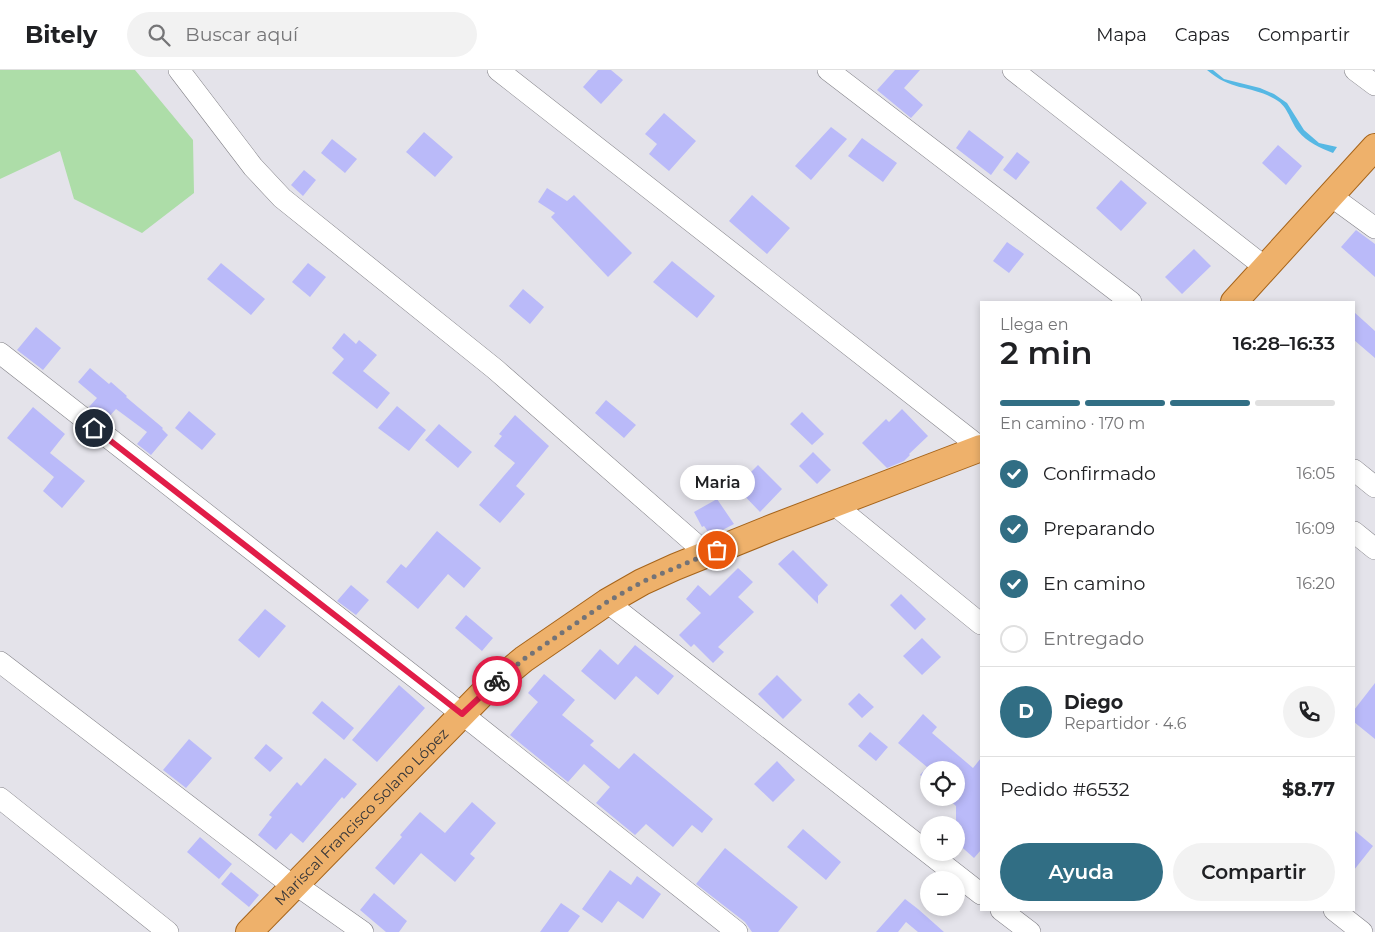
<!DOCTYPE html>
<html lang="es">
<meta charset="utf-8">
<style>
:root{--surface:#fff;--page:#f2f2f2;--text:#202124;--muted:#757577;--line:#e0e0e0;--accent:#316e84}
body{margin:0;font-family:Montserrat,sans-serif;background:var(--page);color:var(--text);height:100vh;display:flex;flex-direction:column;font-size:19px;white-space:nowrap}
*{box-sizing:border-box;margin:0}
p{font-size:16px;color:var(--muted)}
.icon{flex:none;width:28px;height:28px;fill:none;stroke:currentColor;stroke-width:2;stroke-linecap:round;stroke-linejoin:round}
.map{position:relative;flex:1;overflow:hidden}
.panel{position:absolute;left:980px;top:231px;width:375px;height:610px;display:flex;flex-direction:column;background:var(--surface);border-radius:0px;box-shadow:0 2px 8px #0003}
.panel>*{flex:none}
.tools{position:absolute;left:920px;top:691px;display:grid;gap:10px}
.tools a{display:grid;place-items:center;width:45px;height:45px;border-radius:50%;background:var(--surface);box-shadow:0 2px 8px #0003;font-size:25px}
.pin{position:absolute;display:grid;place-items:center;width:42px;height:42px;color:#fff;margin:-21px;border:2px solid #fff;border-radius:50%;box-shadow:0 1px 5px #0007}
.courier{position:absolute;display:grid;place-items:center;width:50px;height:50px;margin:-25px;border:4px solid #e11d48;border-radius:50%;background:#fff;color:#222;box-shadow:0 1px 6px #0007}
.bubble{position:absolute;height:35px;border-radius:18px;background:var(--surface);box-shadow:0 2px 8px #0003;font-size:16px;font-weight:600;line-height:35px;text-align:center}
.summary em{font-style:normal;font-weight:600}
.summary div{display:flex;flex-direction:column-reverse}
.summary{display:flex;align-items:center;justify-content:space-between;height:85px;padding:0 20px}
h1{font-size:32px;font-weight:600;line-height:38px}
.bar{display:grid;grid-template-columns:repeat(4,1fr);gap:8px 5px;align-content:center;height:60px;padding:0 20px}
.bar i{height:6px;border-radius:4px;background:var(--line)}
.bar .selected{background:var(--accent)}
.bar p{grid-column:span 4}
.line{display:flex;align-items:center;gap:12px;padding:0 20px;border-top:1px solid var(--line)}
.line div{flex:1}
.round{display:grid;place-items:center;flex:none;width:52px;height:52px;border-radius:26px;background:var(--page)}
ol{padding:0 20px;list-style:none}
li{display:flex;align-items:center;gap:15px;height:55px}
li p{margin-inline-start:auto}
li .icon{padding:5px;border-radius:50%;background:var(--accent);color:#fff;stroke-width:4}
li:last-child{color:var(--muted)}
li i{width:28px;height:28px;border:2px solid var(--line);border-radius:50%}
.cta{display:flex;gap:10px;margin-top:auto;padding:10px 20px}
.cta a{flex:1;height:58px;border-radius:30px;background:var(--accent);color:#fff;font-size:20px;font-weight:600;line-height:58px;text-align:center}
.cta a+a{background:var(--page);color:var(--text)}
header{display:flex;align-items:center;gap:30px;box-sizing:border-box;height:70px;padding:0 25px;background:var(--surface);border-bottom:1px solid var(--line)}
header strong{font-size:24px}
nav{display:flex;gap:28px;margin-inline-start:auto;font-size:18px}
.search{width:350px;height:45px;background:var(--page);display:flex;align-items:center;gap:12px;box-sizing:border-box;padding:0 18px;border-radius:28px;color:var(--muted);font-size:19px}
.map>svg:first-child{display:block}
</style>
<header>
<strong>Bitely</strong>
<div class="search"><svg class="icon" aria-label="search" viewBox="0 0 24 24"><circle cx="10" cy="10" r="6"/><path d="M15 15l6 6"/></svg>Buscar aquí</div>
<nav><a>Mapa</a><a>Capas</a><a>Compartir</a></nav>
</header>
<div class="map">
<svg width="1375" height="862" viewBox="0 0 1375 862">
<rect width="100%" height="100%" fill="#e4e3ea"/>
<!-- green -->
<path fill="#addda8" d="M 0,0 L 135,0 L 193,70 L 194,123 L 142,163 L 74,129 L 60,81 L 0,109 Z"/>
<!-- water -->
<path fill="#56b8e4" d="M 1207,0 L 1213,0 L 1224,9 L 1260,18 L 1274,24 L 1287,33 L 1304,60 L 1319,73 L 1337,77 L 1333,83 C 1320,78 1307,72 1298,61 C 1289,49 1288,35 1273,28 C 1249,15 1231,21 1207,0 Z"/>
<!-- building -->
<path fill="#babaf9" d="M 598,0 L 611,0 L 623,10 L 601,34 L 583,17 Z
M 895,0 L 920,0 L 904,18 L 923,35 L 911,48 L 877,20 Z
M 664,43 L 696,71 L 669,101 L 649,84 L 657,74 L 645,64 Z
M 831,57 L 847,69 L 811,110 L 795,96 Z
M 969,60 L 1004,87 L 991,105 L 956,78 Z
M 424,62 L 453,87 L 435,107 L 406,82 Z
M 862,68 L 897,93 L 883,112 L 848,86 Z
M 332,69 L 357,89 L 345,103 L 321,83 Z
M 1278,75 L 1302,96 L 1286,115 L 1262,93 Z
M 1017,82 L 1030,92 L 1016,110 L 1003,100 Z
M 304,100 L 316,110 L 303,126 L 291,115 Z
M 1121,110 L 1147,133 L 1121,161 L 1096,138 Z
M 547,118 L 567,131 L 574,125 L 632,183 L 608,207 L 551,147 L 555,143 L 538,132 Z
M 752,125 L 790,158 L 767,184 L 729,151 Z
M 1356,160 L 1375,174 L 1375,207 L 1341,177 Z
M 1007,172 L 1024,184 L 1009,203 L 993,191 Z
M 1194,179 L 1211,196 L 1182,224 L 1165,207 Z
M 672,191 L 715,226 L 697,248 L 653,212 Z
M 221,193 L 265,229 L 251,245 L 207,209 Z
M 308,193 L 326,207 L 310,227 L 292,212 Z
M 523,219 L 544,237 L 530,254 L 509,236 Z
M 1354,242 L 1375,261 L 1375,288 L 1354,270 Z
M 36,257 L 61,278 L 43,300 L 17,280 Z
M 344,263 L 356,274 L 359,270 L 377,285 L 363,301 L 390,323 L 377,339 L 332,303 L 344,289 L 332,278 Z
M 90,298 L 109,314 L 111,312 L 127,326 L 126,327 L 163,358 L 162,359 L 168,365 L 151,385 L 137,374 L 147,362 L 116,339 L 106,350 L 89,337 L 97,328 L 78,312 Z
M 606,330 L 636,355 L 624,368 L 595,343 Z
M 397,336 L 426,360 L 409,381 L 378,358 Z
M 33,337 L 65,364 L 50,383 L 85,411 L 62,438 L 43,421 L 54,407 L 7,368 Z
M 902,339 L 928,366 L 909,384 L 910,385 L 904,391 L 887,398 L 862,373 L 886,349 L 889,352 Z
M 189,341 L 216,364 L 202,380 L 175,358 Z
M 802,342 L 824,364 L 812,375 L 790,354 Z
M 515,345 L 549,376 L 516,416 L 525,424 L 500,453 L 479,435 L 515,393 L 494,376 L 502,366 L 499,364 Z
M 439,354 L 472,382 L 458,398 L 425,370 Z
M 813,382 L 831,400 L 817,414 L 799,396 Z
M 758,395 L 782,419 L 760,442 L 736,417 Z
M 717,429 L 734,454 L 711,466 L 704,456 L 702,457 L 694,442 Z
M 437,461 L 481,498 L 464,518 L 448,504 L 418,539 L 386,512 L 401,494 L 406,498 Z
M 793,480 L 828,515 L 818,526 L 818,534 L 778,494 Z
M 738,498 L 753,512 L 738,527 L 754,542 L 718,577 L 724,582 L 713,593 L 694,574 L 691,577 L 679,565 L 701,543 L 686,529 L 698,515 L 710,526 Z
M 351,515 L 369,530 L 356,545 L 337,531 Z
M 901,524 L 926,549 L 915,560 L 890,535 Z
M 265,539 L 286,556 L 259,588 L 238,570 Z
M 466,545 L 493,568 L 482,581 L 455,558 Z
M 922,568 L 941,587 L 922,605 L 903,586 Z
M 635,575 L 674,606 L 658,625 L 636,606 L 615,630 L 581,601 L 600,579 L 618,595 Z
M 544,604 L 575,630 L 562,645 L 594,671 L 590,675 L 619,699 L 634,683 L 713,749 L 702,763 L 692,755 L 673,777 L 646,754 L 635,765 L 596,733 L 610,717 L 584,694 L 568,712 L 510,665 L 538,632 L 528,623 Z
M 777,605 L 802,630 L 783,649 L 758,624 Z
M 1375,613 L 1375,669 L 1354,652 L 1354,640 Z
M 399,615 L 425,638 L 377,692 L 352,670 Z
M 859,623 L 874,637 L 862,648 L 848,634 Z
M 322,631 L 354,658 L 344,670 L 312,643 Z
M 923,644 L 937,657 L 932,663 L 973,698 L 981,688 L 981,780 L 974,788 L 956,772 L 956,736 L 947,728 L 956,728 L 956,700 L 929,700 L 929,712 L 920,705 L 927,697 L 898,673 Z
M 870,662 L 888,677 L 876,691 L 858,676 Z
M 189,669 L 212,688 L 186,718 L 163,700 Z
M 266,674 L 283,688 L 270,702 L 254,688 Z
M 325,688 L 357,714 L 344,729 L 342,727 L 303,773 L 291,763 L 276,780 L 258,765 L 272,747 L 269,745 L 297,712 L 301,716 Z
M 777,691 L 795,710 L 773,732 L 754,714 Z
M 472,732 L 496,753 L 470,784 L 475,788 L 455,812 L 421,783 L 394,815 L 375,798 L 402,767 L 400,765 L 420,742 L 445,763 Z
M 803,759 L 841,792 L 826,810 L 787,777 Z
M 1354,760 L 1373,776 L 1354,800 Z
M 200,767 L 232,794 L 219,809 L 187,782 Z
M 725,778 L 798,837 L 778,862 L 752,862 L 745,852 L 696,814 Z
M 610,800 L 631,815 L 637,806 L 661,824 L 643,849 L 618,831 L 602,853 L 582,839 Z
M 231,802 L 259,825 L 249,837 L 221,814 Z
M 374,823 L 407,851 L 399,862 L 386,862 L 360,840 Z
M 905,829 L 918,839 L 944,862 L 918,862 L 906,852 L 898,862 L 876,862 Z
M 561,833 L 580,846 L 568,862 L 540,862 Z"/>
<g fill="none" stroke-linecap="round" stroke-linejoin="round">
<defs>
<path id="minor" d="M 179,0 L 253,97 L 282,128 L 495,299 L 707,484
M 498,0 L 981,378
M 828,0 L 1131,232
M 1013,0 L 1266,198
M 1355,0 L 1375,15
M 1331,126 L 1375,158
M 0,283 L 462,644 L 737,862
M 1354,400 L 1375,417
M 835,435 L 981,554
M 1354,462 L 1375,479
M 607,532 L 981,824
M 0,592 L 293,816
M 0,728 L 168,862
M 295,814 L 363,862
M 1001,840 L 1030,862
M 1334,840 L 1362,862"/>
<g id="major">
<path d="M 1234,232 L 1375,77"/>
<path id="s1" d="M 249,862 L 484,622 L 524,589 L 607,532 L 642,512 L 675,497 L 774,457 L 981,378"/>
</g>
</defs>
<!-- minor casing -->
<use href="#minor" stroke="#838288" stroke-width="22"/>
<!-- major casing -->
<use href="#major" stroke="#a6641a" stroke-width="28"/>
<!-- minor -->
<use href="#minor" stroke="#fff" stroke-width="21"/>
<!-- major -->
<use href="#major" stroke="#eeb16b" stroke-width="26"/>
</g>
<g fill="none" stroke-linecap="round" stroke-linejoin="round">
<!-- done -->
<path stroke="#737377" stroke-width="5" stroke-dasharray="0 9" d="M 497,611 L 524,589 L 607,532 L 642,512 L 717,480"/>
<!-- route -->
<path stroke="#e11d48" stroke-width="6" d="M 94,358 L 462,644 L 497,611"/>
</g>
<g text-anchor="middle" stroke-width="4" stroke-linejoin="round" paint-order="stroke">
<!-- street labels -->
<g font-size="15" fill="#363639" stroke="#e4e3ea">
<text dy="5" stroke="none"><textPath href="#s1" startOffset="161">Mariscal Francisco Solano López</textPath></text>
</g>
</g>
</svg>
<div class="tools">
<a><svg class="icon" aria-label="locate" viewBox="0 0 24 24"><circle cx="12" cy="12" r="6"/><path d="M12 2v4M12 18v4M2 12h4M18 12h4"/></svg></a>
<a>+</a>
<a>−</a>
</div>
<div class="pin" style="left:717px;top:480px;background:#ea580c"><svg class="icon" aria-label="bag" viewBox="0 0 24 24"><path d="M5 8h14l-1 12H6zM9 8a3 3 0 0 1 6 0"/></svg></div>
<div class="pin" style="left:94px;top:358px;background:#1f2937"><svg class="icon" aria-label="home" viewBox="0 0 24 24"><path d="M3 11l9-7 9 7M6 9v11h12V9"/></svg></div>
<div class="courier" style="left:497px;top:611px"><svg class="icon" aria-label="bike" viewBox="0 0 24 24"><circle cx="6" cy="16" r="4"/><circle cx="18" cy="16" r="4"/><path d="M6 16l4-8h5l3 8M10 8l3 8H6M13 5h3"/></svg></div>
<div class="bubble" style="left:680px;top:395px;width:75px">Maria</div>
<section class="panel">
<div class="summary"><div><h1>2 min</h1><p>Llega en</p></div><em>16:28–16:33</em></div>
<div class="bar"><i class="selected"></i><i class="selected"></i><i class="selected"></i><i></i><p>En camino · 170 m</p></div>
<ol>
<li><svg class="icon" aria-label="check" viewBox="0 0 24 24"><path d="M5 12l5 5 9-10"/></svg>Confirmado<p>16:05</p></li>
<li><svg class="icon" aria-label="check" viewBox="0 0 24 24"><path d="M5 12l5 5 9-10"/></svg>Preparando<p>16:09</p></li>
<li><svg class="icon" aria-label="check" viewBox="0 0 24 24"><path d="M5 12l5 5 9-10"/></svg>En camino<p>16:20</p></li>
<li><i></i>Entregado</li>
</ol>
<div class="line" style="height:90px"><b class="round" style="background:var(--accent);color:#fff">D</b><div><b>Diego</b><p>Repartidor · 4.6</p></div><a class="round"><svg class="icon" aria-label="phone" viewBox="0 0 24 24"><path d="M5 4h4l2 5-3 2q2 4 5 5l2-3 5 2v4C11 20 4 13 5 4z"/></svg></a></div>
<div class="line" style="height:65px"><div>Pedido #6532</div><b>$8.77</b></div>
<div class="cta"><a>Ayuda</a><a>Compartir</a></div>
</section>
</div>
